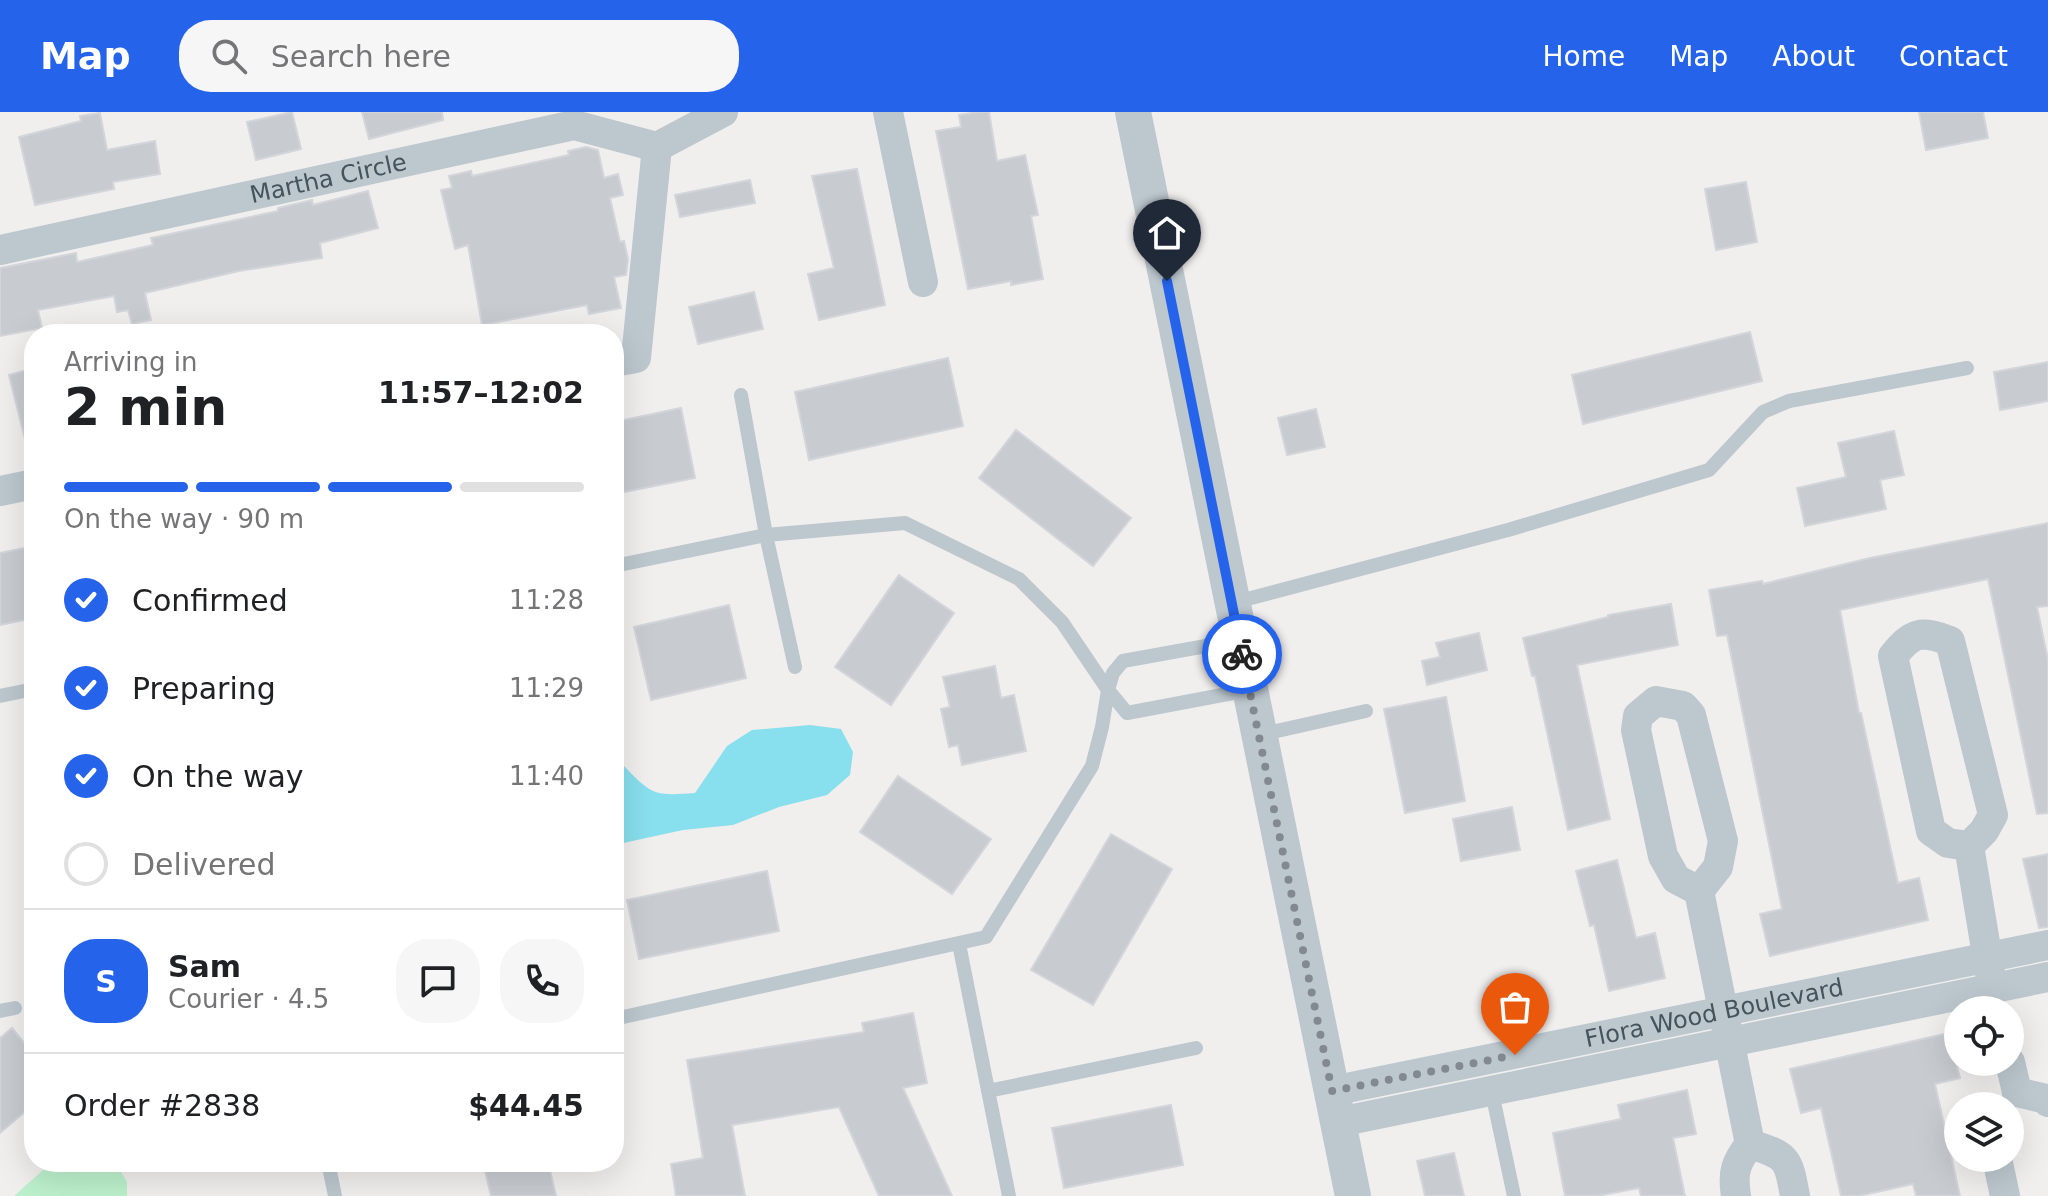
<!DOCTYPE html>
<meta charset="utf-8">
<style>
:root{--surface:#fff;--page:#f6f6f6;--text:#202124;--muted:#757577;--line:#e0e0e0;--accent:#2563eb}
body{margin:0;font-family:"DejaVu Sans",sans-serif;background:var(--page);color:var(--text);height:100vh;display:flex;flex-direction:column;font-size:30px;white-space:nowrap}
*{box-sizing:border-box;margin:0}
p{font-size:26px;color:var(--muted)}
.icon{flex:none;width:44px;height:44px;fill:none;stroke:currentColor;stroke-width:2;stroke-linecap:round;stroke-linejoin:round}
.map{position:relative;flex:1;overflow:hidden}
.side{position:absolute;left:24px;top:212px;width:600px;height:848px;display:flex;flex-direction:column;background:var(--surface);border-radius:32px;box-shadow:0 8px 32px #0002}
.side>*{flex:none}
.controls{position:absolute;left:1944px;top:884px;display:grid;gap:16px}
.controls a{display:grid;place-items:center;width:80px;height:80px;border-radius:50%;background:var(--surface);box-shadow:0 8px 32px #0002;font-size:40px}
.pin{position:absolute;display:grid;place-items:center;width:68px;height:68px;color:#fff;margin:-82px -34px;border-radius:50% 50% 50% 0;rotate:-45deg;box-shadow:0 0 8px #0007}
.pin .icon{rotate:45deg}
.courier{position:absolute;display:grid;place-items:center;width:80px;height:80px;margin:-40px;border:6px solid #2563eb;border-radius:50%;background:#fff;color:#222;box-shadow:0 2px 10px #0007}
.head em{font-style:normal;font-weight:700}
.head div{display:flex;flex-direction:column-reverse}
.head{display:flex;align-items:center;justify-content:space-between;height:136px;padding:0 40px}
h1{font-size:52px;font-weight:700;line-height:60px}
.bar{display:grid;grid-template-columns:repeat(4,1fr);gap:12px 8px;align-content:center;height:96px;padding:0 40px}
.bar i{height:10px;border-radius:6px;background:var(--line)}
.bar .current{background:var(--accent)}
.bar p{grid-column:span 4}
.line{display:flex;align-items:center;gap:20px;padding:0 40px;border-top:2px solid var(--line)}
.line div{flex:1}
.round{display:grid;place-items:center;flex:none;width:84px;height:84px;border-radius:32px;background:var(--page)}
ol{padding:0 40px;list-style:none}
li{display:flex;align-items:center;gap:24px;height:88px}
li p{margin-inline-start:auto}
li .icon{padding:8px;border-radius:50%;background:var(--accent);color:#fff;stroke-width:4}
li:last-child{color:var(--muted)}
li i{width:44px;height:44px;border:4px solid var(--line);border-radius:50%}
header{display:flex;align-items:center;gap:48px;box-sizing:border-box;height:112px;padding:0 40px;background:var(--accent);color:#fff}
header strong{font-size:38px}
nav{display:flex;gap:44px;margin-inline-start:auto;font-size:28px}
.search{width:560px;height:72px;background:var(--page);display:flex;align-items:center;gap:20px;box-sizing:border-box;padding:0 28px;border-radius:32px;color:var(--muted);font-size:30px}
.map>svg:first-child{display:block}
</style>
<header>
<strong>Map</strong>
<div class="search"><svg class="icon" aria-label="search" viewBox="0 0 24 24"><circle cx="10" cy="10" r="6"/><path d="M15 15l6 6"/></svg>Search here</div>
<nav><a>Home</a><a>Map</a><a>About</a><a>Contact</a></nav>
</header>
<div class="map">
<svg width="2048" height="1084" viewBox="0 0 2048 1084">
<rect width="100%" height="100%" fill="#f1eeee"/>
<!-- green -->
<path fill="#bcf0cc" d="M 52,1050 L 116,1052 L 127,1070 L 127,1084 L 14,1084 Z"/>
<!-- water -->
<path fill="#88dfed" d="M 810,613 L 841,617 L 853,640 L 850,663 L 827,683 L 779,695 L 733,713 L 683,718 L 614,733 L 614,653 L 624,654 C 652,683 654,684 695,681 L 727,634 L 752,618 Z"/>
<!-- building -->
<path fill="#c8ccd1" stroke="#d2d5da" stroke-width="2" d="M 292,0 L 301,37 L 256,48 L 247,10 Z
M 362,0 L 442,0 L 443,8 L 369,27 Z
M 979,0 L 989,0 L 997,49 L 1025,43 L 1038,103 L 1031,104 L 1043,167 L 1011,173 L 1011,169 L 968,177 L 936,19 L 961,15 L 959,3 Z
M 1919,0 L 1983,0 L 1988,26 L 1926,38 Z
M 100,1 L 107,38 L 155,29 L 160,62 L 113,70 L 114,77 L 35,93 L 19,25 L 81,9 L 80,4 Z
M 586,35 L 598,38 L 604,66 L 618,62 L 623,83 L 610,86 L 620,130 L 624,129 L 628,147 L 626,163 L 614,165 L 621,196 L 589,202 L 587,193 L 482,213 L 468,133 L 455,137 L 441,78 L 452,76 L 449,64 L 471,59 L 472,64 L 569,43 L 568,39 Z
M 857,57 L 885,193 L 819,208 L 808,162 L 834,156 L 812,64 Z
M 750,68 L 755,91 L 680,105 L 675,83 Z
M 1746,70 L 1757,130 L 1716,138 L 1705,77 Z
M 368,79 L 378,116 L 320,131 L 322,146 L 239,159 L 145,181 L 151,208 L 132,212 L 128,198 L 117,200 L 114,184 L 38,198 L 42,216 L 0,224 L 0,156 L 76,141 L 77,150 L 153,133 L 151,126 L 278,99 L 278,96 L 312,88 L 313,93 Z
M 754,180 L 763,217 L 698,232 L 689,195 Z
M 1750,220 L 1762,269 L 1583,312 L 1572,263 Z
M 948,246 L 963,314 L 809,348 L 795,280 Z
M 2048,250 L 2048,289 L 2000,298 L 1994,260 Z
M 34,256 L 34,330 L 26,331 L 9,263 Z
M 681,296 L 695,366 L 614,382 L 614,310 Z
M 1316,297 L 1325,335 L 1287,343 L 1278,306 Z
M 1016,318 L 1131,406 L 1093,454 L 979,366 Z
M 1894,319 L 1904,363 L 1880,368 L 1886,397 L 1805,414 L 1797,376 L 1846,365 L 1838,331 Z
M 2048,411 L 2048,494 L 2037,495 L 2048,548 L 2048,701 L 2037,702 L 1988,467 L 1840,498 L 1859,601 L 1861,601 L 1898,771 L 1919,766 L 1928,808 L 1770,844 L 1760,802 L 1782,797 L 1727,523 L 1717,524 L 1709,478 L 1762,469 L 1763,472 L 1870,446 Z
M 34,434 L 34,506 L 0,513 L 0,441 Z
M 899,463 L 954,501 L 891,593 L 835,555 Z
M 1671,492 L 1678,533 L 1577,553 L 1610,707 L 1568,718 L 1535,564 L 1532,564 L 1523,526 L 1608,505 L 1608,503 Z
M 729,493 L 746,566 L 651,588 L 634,515 Z
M 1479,521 L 1487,558 L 1427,573 L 1422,549 L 1440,545 L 1436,531 Z
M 995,554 L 1001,586 L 1014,583 L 1026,639 L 962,653 L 958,633 L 949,635 L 941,597 L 950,595 L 943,565 Z
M 1446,585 L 1465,689 L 1405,701 L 1384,597 Z
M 898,664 L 991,727 L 952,782 L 860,720 Z
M 1512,695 L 1520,738 L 1461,749 L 1453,707 Z
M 1111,722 L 1172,757 L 1093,893 L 1031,858 Z
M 2048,742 L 2048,815 L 2039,816 L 2023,747 Z
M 1617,748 L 1636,826 L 1655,821 L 1665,866 L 1609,879 L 1594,813 L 1590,814 L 1576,759 Z
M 767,759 L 779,819 L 639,847 L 627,788 Z
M 913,901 L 927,971 L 903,976 L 952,1084 L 879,1084 L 839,995 L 732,1013 L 745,1084 L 676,1084 L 671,1052 L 703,1046 L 687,948 L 864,920 L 862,911 Z
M 12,916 L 34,943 L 34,992 L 0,1021 L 0,926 Z
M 1949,921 L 1960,966 L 1935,972 L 1960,1084 L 1916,1084 L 1913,1072 L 1859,1084 L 1841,1084 L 1821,996 L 1801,1001 L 1790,957 Z
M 1687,978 L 1696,1022 L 1673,1026 L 1685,1084 L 1641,1084 L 1639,1076 L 1597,1084 L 1565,1084 L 1553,1021 L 1621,1007 L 1618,993 Z
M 1171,993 L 1183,1053 L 1064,1076 L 1052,1016 Z
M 1454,1041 L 1464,1084 L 1425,1084 L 1417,1049 Z
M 483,1050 L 548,1050 L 556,1084 L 491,1084 Z"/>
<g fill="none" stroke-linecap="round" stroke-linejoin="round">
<!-- service -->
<path stroke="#bcc7ce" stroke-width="14" d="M 741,283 L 766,423 L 795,555
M 614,454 L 766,423 L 905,411 L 1019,467 L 1062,510 L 1108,578 L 1127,601 L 1249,578
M 1232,491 L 1508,418 L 1709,358 L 1763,300 L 1789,289 L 1967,256
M 0,584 L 34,577
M 1259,623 L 1366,599
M 959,832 L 1009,1084
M 0,899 L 15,896
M 614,907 L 986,825 L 1092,654 L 1102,615 L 1108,578 L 1113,561 L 1123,549 L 1239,528
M 1491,976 L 1514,1084
M 988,979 L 1196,936
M 328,1050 L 335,1084"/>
<!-- minor -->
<g stroke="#bcc7ce" stroke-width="30">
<path d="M 888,0 L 923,170"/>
<path d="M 657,35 L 723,0"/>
<path id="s1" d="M 0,138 L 574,13 L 657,35 L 636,246 L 614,250"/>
<path d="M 0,379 L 34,372"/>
<path d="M 1969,734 L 1984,719 L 1993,703 L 1950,529 C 1920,518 1913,520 1893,544 L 1931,719 L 1948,731 L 1969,734 L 1991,867"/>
<path d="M 1699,779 L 1718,755 L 1723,729 L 1691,603 L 1683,594 L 1656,589 L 1638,604 L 1636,618 L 1663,744 L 1676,767 L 1699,779 L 1750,1032"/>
<path d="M 2010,950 L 2017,980"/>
<path id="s2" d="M 1332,979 L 2048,833"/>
<path d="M 2017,980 L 2046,987 L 2048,990"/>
<path d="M 1339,1010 L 2048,865"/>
<path d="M 1750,1032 C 1788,1044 1788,1046 1795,1084"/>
<path d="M 1997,1046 L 2005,1084"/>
<path d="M 1736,1084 C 1732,1060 1736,1050 1750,1032"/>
</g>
<!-- tertiary -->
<path stroke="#bcc7ce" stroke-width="36" d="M 1133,0 L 1353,1084"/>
</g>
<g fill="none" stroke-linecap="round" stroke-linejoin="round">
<!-- done -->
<path stroke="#82898f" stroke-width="8" stroke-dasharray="0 14.4" d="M 1242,542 L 1332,979 L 1515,943"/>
<!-- route -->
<path stroke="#2563eb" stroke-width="10" d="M 1167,169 L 1242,542"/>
</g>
<g text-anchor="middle" stroke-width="8" stroke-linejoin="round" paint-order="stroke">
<!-- street labels -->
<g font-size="24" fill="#46535c" stroke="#fff">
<text dy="8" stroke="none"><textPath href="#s1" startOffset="336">Martha Circle</textPath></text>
<text dy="8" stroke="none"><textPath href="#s2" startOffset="390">Flora Wood Boulevard</textPath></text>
</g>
</g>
</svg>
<div class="controls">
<a><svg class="icon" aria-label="locate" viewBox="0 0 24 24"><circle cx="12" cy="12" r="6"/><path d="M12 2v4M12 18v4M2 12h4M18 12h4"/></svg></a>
<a><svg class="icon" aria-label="layers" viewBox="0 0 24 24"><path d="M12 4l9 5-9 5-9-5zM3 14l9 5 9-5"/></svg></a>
</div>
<div class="pin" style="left:1515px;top:943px;background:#ea580c"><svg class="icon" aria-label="bag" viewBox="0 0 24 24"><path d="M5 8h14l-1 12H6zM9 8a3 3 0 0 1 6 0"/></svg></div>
<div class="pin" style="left:1167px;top:169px;background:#1f2937"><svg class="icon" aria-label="home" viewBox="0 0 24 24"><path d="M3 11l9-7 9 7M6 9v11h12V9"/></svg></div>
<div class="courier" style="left:1242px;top:542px"><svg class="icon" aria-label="bike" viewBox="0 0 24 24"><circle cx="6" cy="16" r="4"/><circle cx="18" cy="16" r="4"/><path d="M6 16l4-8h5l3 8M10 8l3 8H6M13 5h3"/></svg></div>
<section class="side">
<div class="head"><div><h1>2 min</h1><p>Arriving in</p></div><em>11:57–12:02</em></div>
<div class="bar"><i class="current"></i><i class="current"></i><i class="current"></i><i></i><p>On the way · 90 m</p></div>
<ol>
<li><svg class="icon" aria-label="check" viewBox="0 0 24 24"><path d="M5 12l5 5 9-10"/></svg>Confirmed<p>11:28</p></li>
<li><svg class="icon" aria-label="check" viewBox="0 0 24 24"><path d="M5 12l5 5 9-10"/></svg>Preparing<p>11:29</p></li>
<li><svg class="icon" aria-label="check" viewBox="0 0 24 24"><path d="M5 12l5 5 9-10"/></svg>On the way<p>11:40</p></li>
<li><i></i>Delivered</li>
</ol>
<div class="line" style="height:144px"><b class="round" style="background:var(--accent);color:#fff">S</b><div><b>Sam</b><p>Courier · 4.5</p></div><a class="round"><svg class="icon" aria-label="chat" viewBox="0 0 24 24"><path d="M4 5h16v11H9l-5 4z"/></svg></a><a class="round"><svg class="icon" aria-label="phone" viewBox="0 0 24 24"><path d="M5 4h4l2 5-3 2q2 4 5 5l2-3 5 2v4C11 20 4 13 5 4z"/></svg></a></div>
<div class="line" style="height:104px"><div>Order #2838</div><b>$44.45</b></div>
</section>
</div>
